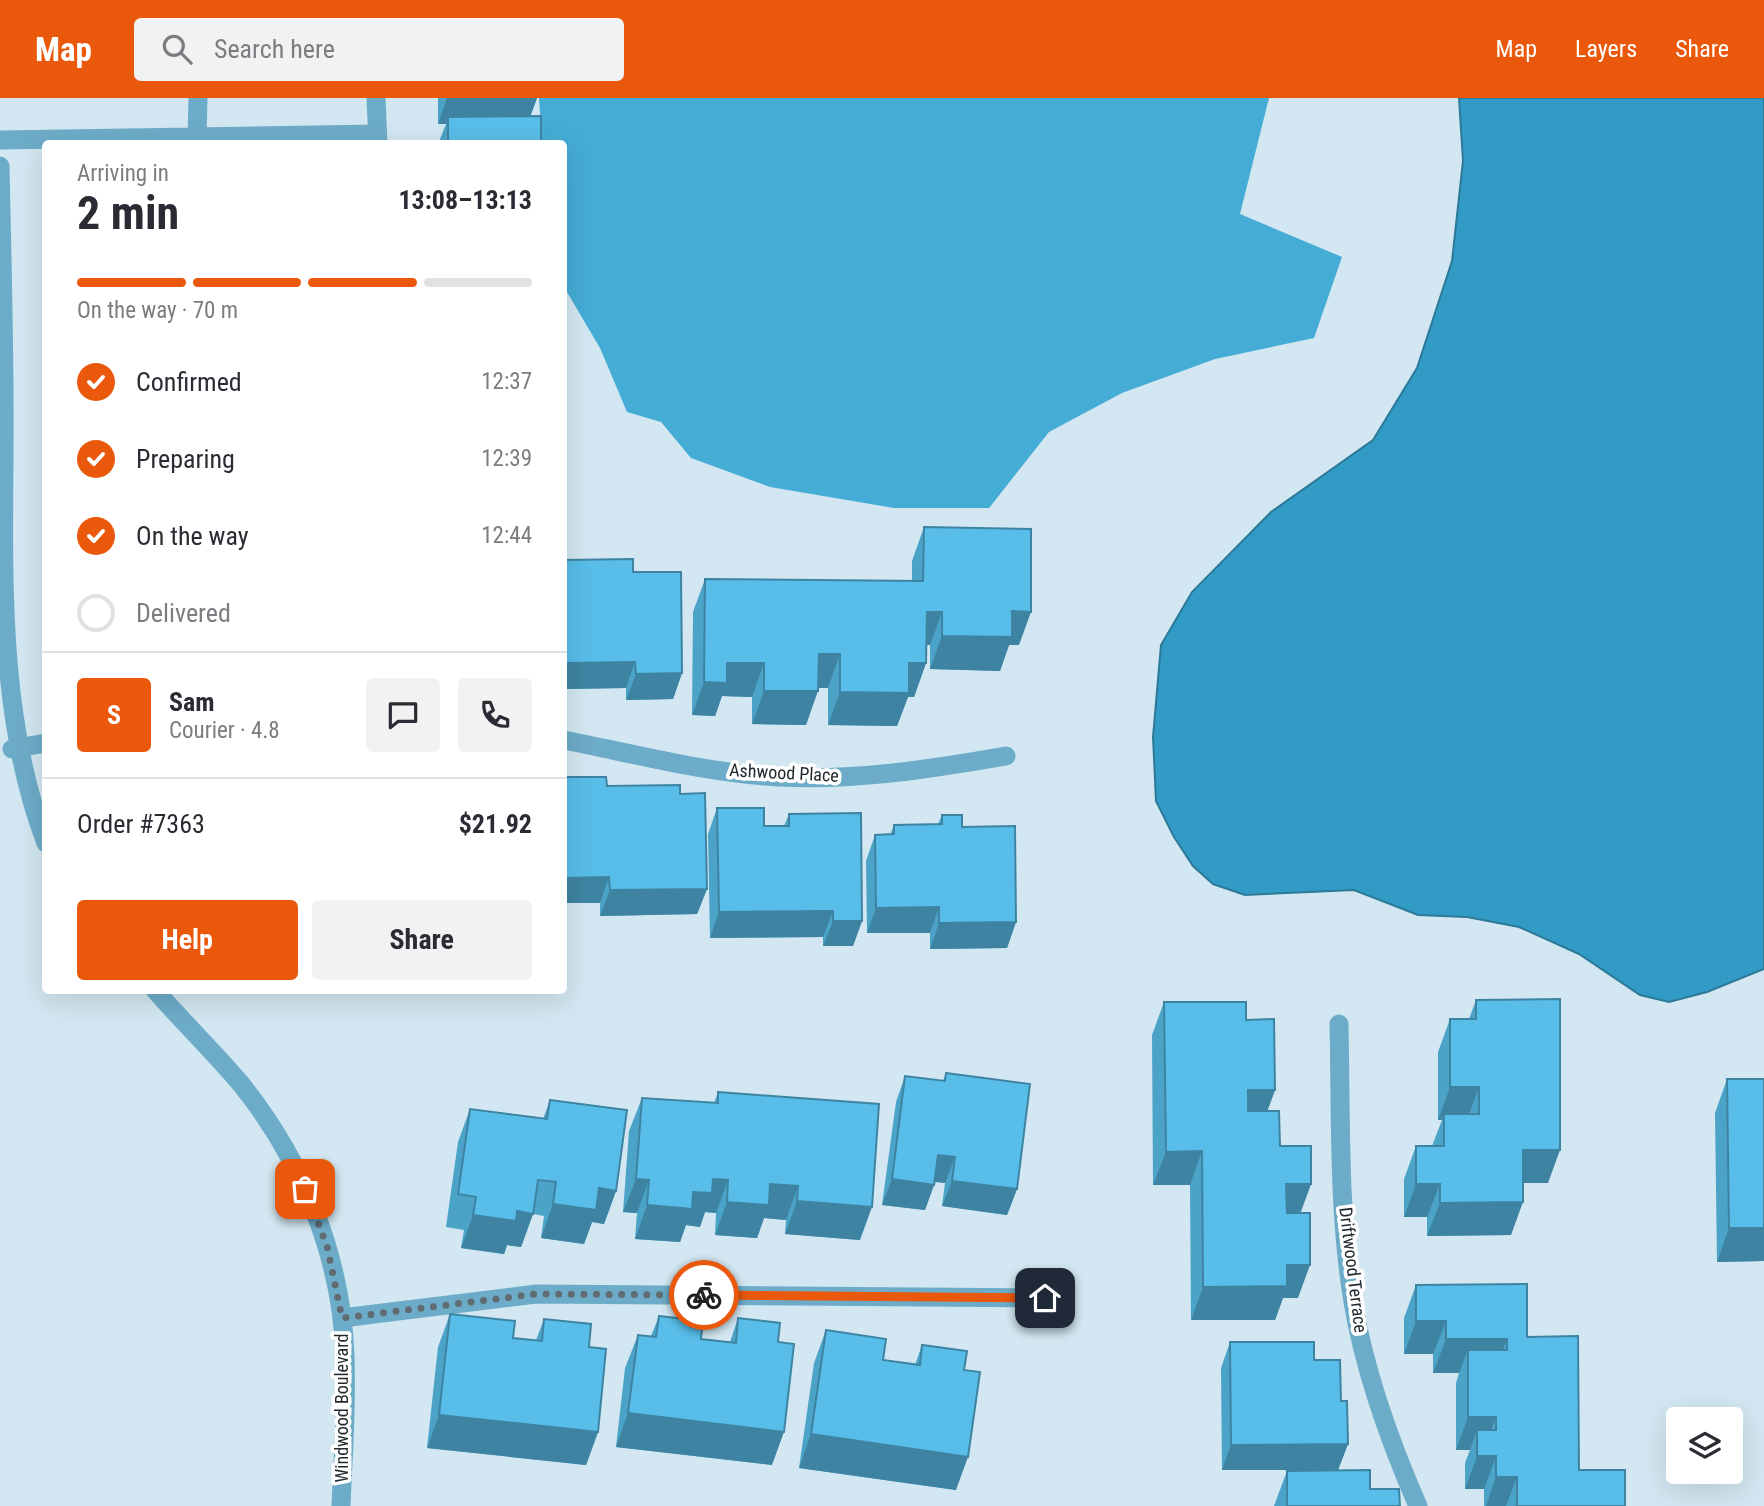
<!DOCTYPE html>
<meta charset="utf-8">
<style>
:root{--surface:#fff;--page:#f2f2f3;--text:#2b2b33;--muted:#7c7c81;--line:#e1e1e2;--accent:#ea580c}
body{margin:0;font-family:"Roboto Condensed",sans-serif;background:var(--page);color:var(--text);height:100vh;display:flex;flex-direction:column;font-size:26px;white-space:nowrap}
*{box-sizing:border-box;margin:0}
p{font-size:23px;color:var(--muted)}
.icon{flex:none;width:38px;height:38px;fill:none;stroke:currentColor;stroke-width:2;stroke-linecap:round;stroke-linejoin:round}
.map{position:relative;flex:1;overflow:hidden}
.side{position:absolute;left:42px;top:42px;width:525px;height:854px;display:flex;flex-direction:column;background:var(--surface);border-radius:7px;box-shadow:0 7px 28px #0002}
.side>*{flex:none}
.controls{position:absolute;left:1666px;top:1309px;display:grid;gap:14px}
.controls a{display:grid;place-items:center;width:77px;height:77px;border-radius:7px;background:var(--surface);box-shadow:0 7px 28px #0002;font-size:35px}
.pin{position:absolute;display:grid;place-items:center;width:60px;height:60px;color:#fff;margin:-30px;border-radius:14px;box-shadow:0 4px 10px #0006}
.courier{position:absolute;display:grid;place-items:center;width:70px;height:70px;margin:-35px;border:5px solid #ea580c;border-radius:50%;background:#fff;color:#222;box-shadow:0 2px 9px #0007}
.overview em{font-style:normal;font-weight:700}
.overview div{display:flex;flex-direction:column-reverse}
.overview{display:flex;align-items:center;justify-content:space-between;height:119px;padding:0 35px}
h1{font-size:46px;font-weight:700;line-height:52px}
.bar{display:grid;grid-template-columns:repeat(4,1fr);gap:10px 7px;align-content:center;height:84px;padding:0 35px}
.bar i{height:9px;border-radius:5px;background:var(--line)}
.bar .current{background:var(--accent)}
.bar p{grid-column:span 4}
.line{display:flex;align-items:center;gap:18px;padding:0 35px;border-top:2px solid var(--line)}
.line div{flex:1}
.round{display:grid;place-items:center;flex:none;width:74px;height:74px;border-radius:7px;background:var(--page)}
ol{padding:0 35px;list-style:none}
li{display:flex;align-items:center;gap:21px;height:77px}
li p{margin-inline-start:auto}
li .icon{padding:7px;border-radius:50%;background:var(--accent);color:#fff;stroke-width:4}
li:last-child{color:var(--muted)}
li i{width:38px;height:38px;border:4px solid var(--line);border-radius:50%}
.button{display:flex;gap:14px;margin-top:auto;padding:14px 35px}
.button a{flex:1;height:80px;border-radius:7px;background:var(--accent);color:#fff;font-size:28px;font-weight:700;line-height:80px;text-align:center}
.button a+a{background:var(--page);color:var(--text)}
header{display:flex;align-items:center;gap:42px;box-sizing:border-box;height:98px;padding:0 35px;background:var(--accent);color:#fff}
header strong{font-size:33px}
nav{display:flex;gap:38px;margin-inline-start:auto;font-size:24px}
.search{width:490px;height:63px;background:var(--page);display:flex;align-items:center;gap:18px;box-sizing:border-box;padding:0 24px;border-radius:7px;color:var(--muted);font-size:26px}
.map>svg:first-child{display:block}
</style>
<header>
<strong>Map</strong>
<div class="search"><svg class="icon" aria-label="search" viewBox="0 0 24 24"><circle cx="10" cy="10" r="6"/><path d="M15 15l6 6"/></svg>Search here</div>
<nav><a>Map</a><a>Layers</a><a>Share</a></nav>
</header>
<div class="map">
<svg width="1764" height="1408" viewBox="0 0 1764 1408">
<rect width="100%" height="100%" fill="#d2e7f1"/>
<!-- forest -->
<path fill="#45acd6" d="M 539,0 L 1269,0 L 1240,116 L 1342,159 L 1314,240 L 1215,261 L 1122,295 L 1049,334 L 989,410 L 894,410 L 770,389 L 691,360 L 661,324 L 627,314 L 600,250 L 564,189 L 564,46 L 542,45 Z"/>
<!-- water -->
<path fill="#319bc5" stroke="#2c7998" stroke-width="2" d="M 1459,0 L 1764,0 L 1764,871 L 1707,894 L 1669,904 L 1640,897 L 1579,856 L 1519,829 L 1467,819 L 1418,817 L 1354,792 L 1245,797 L 1213,786 L 1193,768 L 1174,739 L 1156,703 L 1153,639 L 1161,547 L 1192,494 L 1271,414 L 1373,342 L 1417,270 L 1452,163 L 1463,63 Z"/>
<g fill="none" stroke-linecap="round" stroke-linejoin="round">
<!-- service -->
<path stroke="#6dacc8" stroke-width="19" d="M 376,0 L 378,46
M 197,38 L 198,0
M 0,42 L 377,36"/>
<!-- minor -->
<path stroke="#6dacc8" stroke-width="19" d="M 0,68 C 2,165 5,263 4,360 C 3,489 0,625 46,745
M 564,642 C 635,656 706,675 779,679 C 855,683 931,671 1006,658
M 12,651 L 46,645
M 155,892 C 183,924 214,954 241,986 C 303,1063 342,1160 345,1259 C 347,1309 343,1359 341,1408
M 1339,926 C 1341,1018 1338,1113 1353,1204 C 1365,1275 1389,1342 1418,1408
M 342,1220 L 536,1196 L 1045,1200"/>
</g>
<!-- wall -->
<path fill="#4ca3c8" d="M 438,0 L 537,0 L 530,18 L 541,46 L 438,46 L 446,26 L 438,26 Z
M 924,429 L 1019,547 L 1009,547 L 1000,573 L 930,571 L 930,547 L 926,547 L 926,565 L 914,599 L 908,599 L 897,628 L 828,627 L 828,590 L 818,590 L 806,627 L 752,626 L 752,599 L 722,598 L 715,618 L 692,617 L 693,514 L 705,481 L 912,483 L 912,463 Z
M 564,462 L 633,474 L 682,575 L 673,601 L 626,602 L 626,590 L 564,591 Z
M 607,688 L 680,696 L 707,791 L 697,816 L 600,818 L 600,805 Z
M 717,710 L 764,728 L 784,728 L 789,716 L 862,823 L 853,848 L 823,848 L 823,839 L 710,840 L 708,736 Z
M 942,717 L 962,729 L 1016,824 L 1007,850 L 930,851 L 930,835 L 867,835 L 866,763 L 875,737 L 890,737 L 894,727 L 938,726 Z
M 1476,902 L 1548,1085 L 1523,1085 L 1511,1137 L 1427,1138 L 1427,1119 L 1404,1119 L 1404,1081 L 1416,1048 L 1432,1048 L 1442,1022 L 1438,1022 L 1438,954 L 1450,921 L 1469,921 Z
M 1164,904 L 1246,922 L 1275,992 L 1267,1013 L 1280,1048 L 1311,1086 L 1300,1115 L 1298,1200 L 1283,1200 L 1275,1222 L 1191,1222 L 1190,1087 L 1153,1087 L 1152,937 Z
M 946,975 L 1017,1091 L 1007,1117 L 942,1108 L 945,1085 L 935,1084 L 925,1112 L 882,1107 L 896,1004 L 905,978 L 943,983 Z
M 1727,981 L 1764,1163 L 1717,1164 L 1715,1015 Z
M 718,994 L 860,1142 L 785,1136 L 786,1122 L 764,1120 L 757,1140 L 715,1137 L 716,1115 L 705,1114 L 700,1129 L 686,1127 L 680,1144 L 635,1141 L 637,1115 L 623,1114 L 629,1033 L 642,1000 L 714,1005 Z
M 550,1002 L 616,1093 L 604,1126 L 592,1124 L 584,1146 L 541,1140 L 544,1118 L 533,1116 L 521,1149 L 507,1147 L 504,1156 L 461,1150 L 464,1132 L 446,1129 L 458,1044 L 470,1011 L 543,1021 Z
M 1416,1187 L 1527,1239 L 1579,1372 L 1625,1408 L 1484,1408 L 1484,1391 L 1465,1391 L 1465,1365 L 1470,1352 L 1456,1352 L 1456,1285 L 1459,1275 L 1433,1275 L 1433,1256 L 1404,1256 L 1404,1220 Z
M 450,1216 L 513,1240 L 536,1242 L 544,1221 L 589,1249 L 598,1334 L 586,1367 L 427,1350 L 438,1249 Z
M 659,1218 L 701,1241 L 730,1244 L 738,1220 L 778,1244 L 772,1367 L 616,1349 L 625,1270 L 638,1237 L 651,1238 Z
M 826,1232 L 883,1262 L 915,1267 L 922,1247 L 964,1272 L 956,1392 L 799,1370 L 814,1265 Z
M 1230,1244 L 1314,1262 L 1341,1303 L 1348,1346 L 1338,1372 L 1222,1372 L 1221,1270 Z
M 1287,1373 L 1370,1391 L 1400,1408 L 1274,1408 Z"/>
<!-- shaded-wall -->
<path fill="#3e84a2" d="M 447,0 L 537,0 L 528,25 L 448,19 L 446,26 L 438,26 Z
M 1012,513 L 1031,514 L 1019,547 L 1009,547 L 1000,573 L 930,571 L 942,538 Z
M 927,514 L 942,514 L 930,547 L 915,547 Z
M 819,556 L 840,556 L 828,590 L 807,590 Z
M 635,564 L 626,590 L 564,591 L 564,573 L 566,565 Z
M 727,565 L 764,565 L 752,599 L 722,598 L 715,618 L 692,617 L 704,584 Z
M 909,565 L 926,565 L 914,599 L 908,599 L 897,628 L 828,627 L 840,594 Z
M 682,575 L 673,601 L 626,602 L 636,576 Z
M 764,593 L 818,593 L 806,627 L 752,626 Z
M 609,779 L 600,805 L 564,805 L 564,780 Z
M 707,791 L 697,816 L 600,818 L 610,792 Z
M 939,809 L 930,835 L 867,835 L 876,810 Z
M 833,813 L 823,839 L 710,840 L 719,814 Z
M 833,823 L 862,823 L 853,848 L 823,848 Z
M 1016,824 L 1007,850 L 930,851 L 939,825 Z
M 1450,989 L 1479,989 L 1467,1022 L 1444,1016 L 1442,1022 L 1438,1022 Z
M 1248,992 L 1275,992 L 1263,1025 L 1236,1025 Z
M 1523,1052 L 1560,1052 L 1548,1085 L 1511,1085 Z
M 1202,1053 L 1190,1087 L 1153,1087 L 1166,1054 Z
M 938,1057 L 955,1059 L 945,1085 L 929,1083 Z
M 636,1081 L 649,1082 L 637,1115 L 623,1114 Z
M 713,1081 L 728,1082 L 716,1115 L 705,1114 L 700,1129 L 686,1127 L 680,1144 L 635,1141 L 647,1107 Z
M 892,1081 L 934,1087 L 925,1112 L 882,1107 Z
M 952,1083 L 1017,1091 L 1007,1117 L 942,1108 Z
M 770,1086 L 798,1088 L 786,1122 L 764,1120 L 757,1140 L 715,1137 L 727,1104 Z
M 1286,1086 L 1311,1086 L 1299,1119 L 1274,1119 Z
M 1416,1086 L 1440,1086 L 1427,1119 L 1404,1119 Z
M 599,1090 L 616,1093 L 604,1126 L 592,1124 L 584,1146 L 541,1140 L 553,1106 Z
M 797,1103 L 872,1109 L 860,1142 L 785,1136 Z
M 1523,1104 L 1511,1137 L 1427,1138 L 1440,1105 Z
M 517,1113 L 533,1116 L 521,1149 L 507,1147 L 504,1156 L 461,1150 L 473,1117 Z
M 1729,1130 L 1764,1130 L 1764,1163 L 1717,1164 Z
M 1287,1167 L 1310,1167 L 1298,1200 L 1283,1200 L 1275,1222 L 1191,1222 L 1203,1189 Z
M 1416,1223 L 1446,1223 L 1433,1256 L 1404,1256 Z
M 1446,1241 L 1507,1241 L 1494,1275 L 1468,1252 L 1459,1275 L 1433,1275 Z
M 628,1315 L 784,1334 L 772,1367 L 616,1349 Z
M 439,1317 L 598,1334 L 586,1367 L 427,1350 Z
M 1468,1319 L 1496,1319 L 1484,1352 L 1477,1332 L 1470,1352 L 1456,1352 Z
M 811,1336 L 968,1359 L 956,1392 L 799,1370 Z
M 1348,1346 L 1338,1372 L 1222,1372 L 1231,1347 Z
M 1477,1358 L 1496,1358 L 1484,1391 L 1465,1391 Z
M 1496,1379 L 1517,1379 L 1506,1408 L 1486,1408 Z"/>
<!-- building -->
<path fill="#58bde8" stroke="#3e84a2" stroke-width="2" d="M 541,18 L 541,46 L 448,46 L 448,19 Z
M 924,429 L 1031,431 L 1031,514 L 1012,513 L 1012,539 L 942,538 L 942,514 L 927,514 L 926,565 L 909,565 L 909,595 L 840,594 L 840,556 L 819,556 L 818,593 L 764,593 L 764,565 L 727,565 L 727,585 L 704,584 L 705,481 L 923,483 Z
M 633,461 L 633,474 L 681,474 L 682,575 L 636,576 L 635,564 L 566,565 L 566,551 L 564,551 L 564,462 Z
M 564,679 L 606,679 L 607,688 L 680,687 L 680,696 L 705,695 L 707,791 L 610,792 L 609,779 L 564,780 Z
M 717,710 L 764,710 L 764,728 L 789,728 L 789,716 L 861,715 L 862,823 L 833,823 L 833,813 L 719,814 Z
M 942,717 L 962,717 L 962,729 L 1015,728 L 1016,824 L 939,825 L 939,809 L 876,810 L 875,737 L 894,736 L 894,727 L 942,726 Z
M 1560,901 L 1560,1052 L 1523,1052 L 1523,1104 L 1440,1105 L 1440,1086 L 1416,1086 L 1416,1048 L 1444,1048 L 1444,1016 L 1479,1016 L 1479,989 L 1450,989 L 1450,921 L 1476,921 L 1476,902 Z
M 1164,904 L 1246,904 L 1246,922 L 1274,921 L 1275,992 L 1248,992 L 1248,1013 L 1279,1013 L 1280,1048 L 1311,1048 L 1311,1086 L 1286,1086 L 1287,1115 L 1310,1115 L 1310,1167 L 1287,1167 L 1287,1188 L 1203,1189 L 1202,1053 L 1166,1054 Z
M 946,975 L 1030,986 L 1017,1091 L 952,1083 L 955,1059 L 938,1057 L 934,1087 L 892,1081 L 905,978 L 945,983 Z
M 1727,981 L 1764,981 L 1764,1130 L 1729,1130 Z
M 718,994 L 879,1006 L 872,1109 L 797,1103 L 798,1088 L 770,1086 L 769,1107 L 727,1104 L 728,1082 L 713,1081 L 712,1095 L 693,1094 L 692,1111 L 647,1107 L 649,1082 L 636,1081 L 642,1000 L 718,1005 Z
M 550,1002 L 627,1012 L 616,1093 L 599,1090 L 596,1112 L 553,1106 L 556,1084 L 538,1082 L 533,1116 L 517,1113 L 516,1123 L 473,1117 L 476,1099 L 458,1096 L 470,1011 L 547,1021 Z
M 1527,1186 L 1527,1239 L 1578,1238 L 1579,1372 L 1625,1372 L 1625,1408 L 1517,1408 L 1517,1379 L 1496,1379 L 1496,1358 L 1477,1358 L 1477,1332 L 1496,1332 L 1496,1319 L 1468,1319 L 1468,1252 L 1507,1252 L 1507,1241 L 1446,1241 L 1446,1223 L 1416,1223 L 1416,1187 Z
M 450,1216 L 515,1223 L 513,1240 L 542,1243 L 544,1221 L 591,1226 L 589,1249 L 606,1251 L 598,1334 L 439,1317 Z
M 659,1218 L 703,1223 L 701,1241 L 736,1245 L 738,1220 L 780,1225 L 778,1244 L 794,1246 L 784,1334 L 628,1315 L 638,1237 L 656,1239 Z
M 826,1232 L 886,1241 L 883,1262 L 920,1267 L 922,1247 L 967,1253 L 964,1272 L 980,1274 L 968,1359 L 811,1336 Z
M 1230,1244 L 1314,1244 L 1314,1262 L 1340,1262 L 1341,1303 L 1347,1303 L 1348,1346 L 1231,1347 Z
M 1370,1372 L 1370,1391 L 1399,1391 L 1400,1408 L 1287,1408 L 1287,1373 Z"/>
<g fill="none" stroke-linecap="round" stroke-linejoin="round">
<!-- done -->
<path stroke="#606c72" stroke-width="7" stroke-dasharray="0 12.6" d="M 305,1091 L 327,1148 L 342,1220 L 536,1196 L 704,1197"/>
<!-- route -->
<path stroke="#ea580c" stroke-width="9" d="M 704,1197 L 1045,1200"/>
</g>
<g text-anchor="middle" stroke-width="7" stroke-linejoin="round" paint-order="stroke">
<!-- street labels -->
<g font-size="18" fill="#222a2e" stroke="#fff">
<text transform="translate(784 675) rotate(3)" y="6">Ashwood Place</text>
<text transform="translate(1353 1172) rotate(83)" y="6">Driftwood Terrace</text>
<text transform="translate(342 1310) rotate(-90)" y="6">Windwood Boulevard</text>
</g>
</g>
</svg>
<div class="controls">
<a><svg class="icon" aria-label="layers" viewBox="0 0 24 24"><path d="M12 4l9 5-9 5-9-5zM3 14l9 5 9-5"/></svg></a>
</div>
<div class="pin" style="left:305px;top:1091px;background:#ea580c"><svg class="icon" aria-label="bag" viewBox="0 0 24 24"><path d="M5 8h14l-1 12H6zM9 8a3 3 0 0 1 6 0"/></svg></div>
<div class="pin" style="left:1045px;top:1200px;background:#1f2937"><svg class="icon" aria-label="home" viewBox="0 0 24 24"><path d="M3 11l9-7 9 7M6 9v11h12V9"/></svg></div>
<div class="courier" style="left:704px;top:1197px"><svg class="icon" aria-label="bike" viewBox="0 0 24 24"><circle cx="6" cy="16" r="4"/><circle cx="18" cy="16" r="4"/><path d="M6 16l4-8h5l3 8M10 8l3 8H6M13 5h3"/></svg></div>
<section class="side">
<div class="overview"><div><h1>2 min</h1><p>Arriving in</p></div><em>13:08–13:13</em></div>
<div class="bar"><i class="current"></i><i class="current"></i><i class="current"></i><i></i><p>On the way · 70 m</p></div>
<ol>
<li><svg class="icon" aria-label="check" viewBox="0 0 24 24"><path d="M5 12l5 5 9-10"/></svg>Confirmed<p>12:37</p></li>
<li><svg class="icon" aria-label="check" viewBox="0 0 24 24"><path d="M5 12l5 5 9-10"/></svg>Preparing<p>12:39</p></li>
<li><svg class="icon" aria-label="check" viewBox="0 0 24 24"><path d="M5 12l5 5 9-10"/></svg>On the way<p>12:44</p></li>
<li><i></i>Delivered</li>
</ol>
<div class="line" style="height:126px"><b class="round" style="background:var(--accent);color:#fff">S</b><div><b>Sam</b><p>Courier · 4.8</p></div><a class="round"><svg class="icon" aria-label="chat" viewBox="0 0 24 24"><path d="M4 5h16v11H9l-5 4z"/></svg></a><a class="round"><svg class="icon" aria-label="phone" viewBox="0 0 24 24"><path d="M5 4h4l2 5-3 2q2 4 5 5l2-3 5 2v4C11 20 4 13 5 4z"/></svg></a></div>
<div class="line" style="height:91px"><div>Order #7363</div><b>$21.92</b></div>
<div class="button"><a>Help</a><a>Share</a></div>
</section>
</div>
